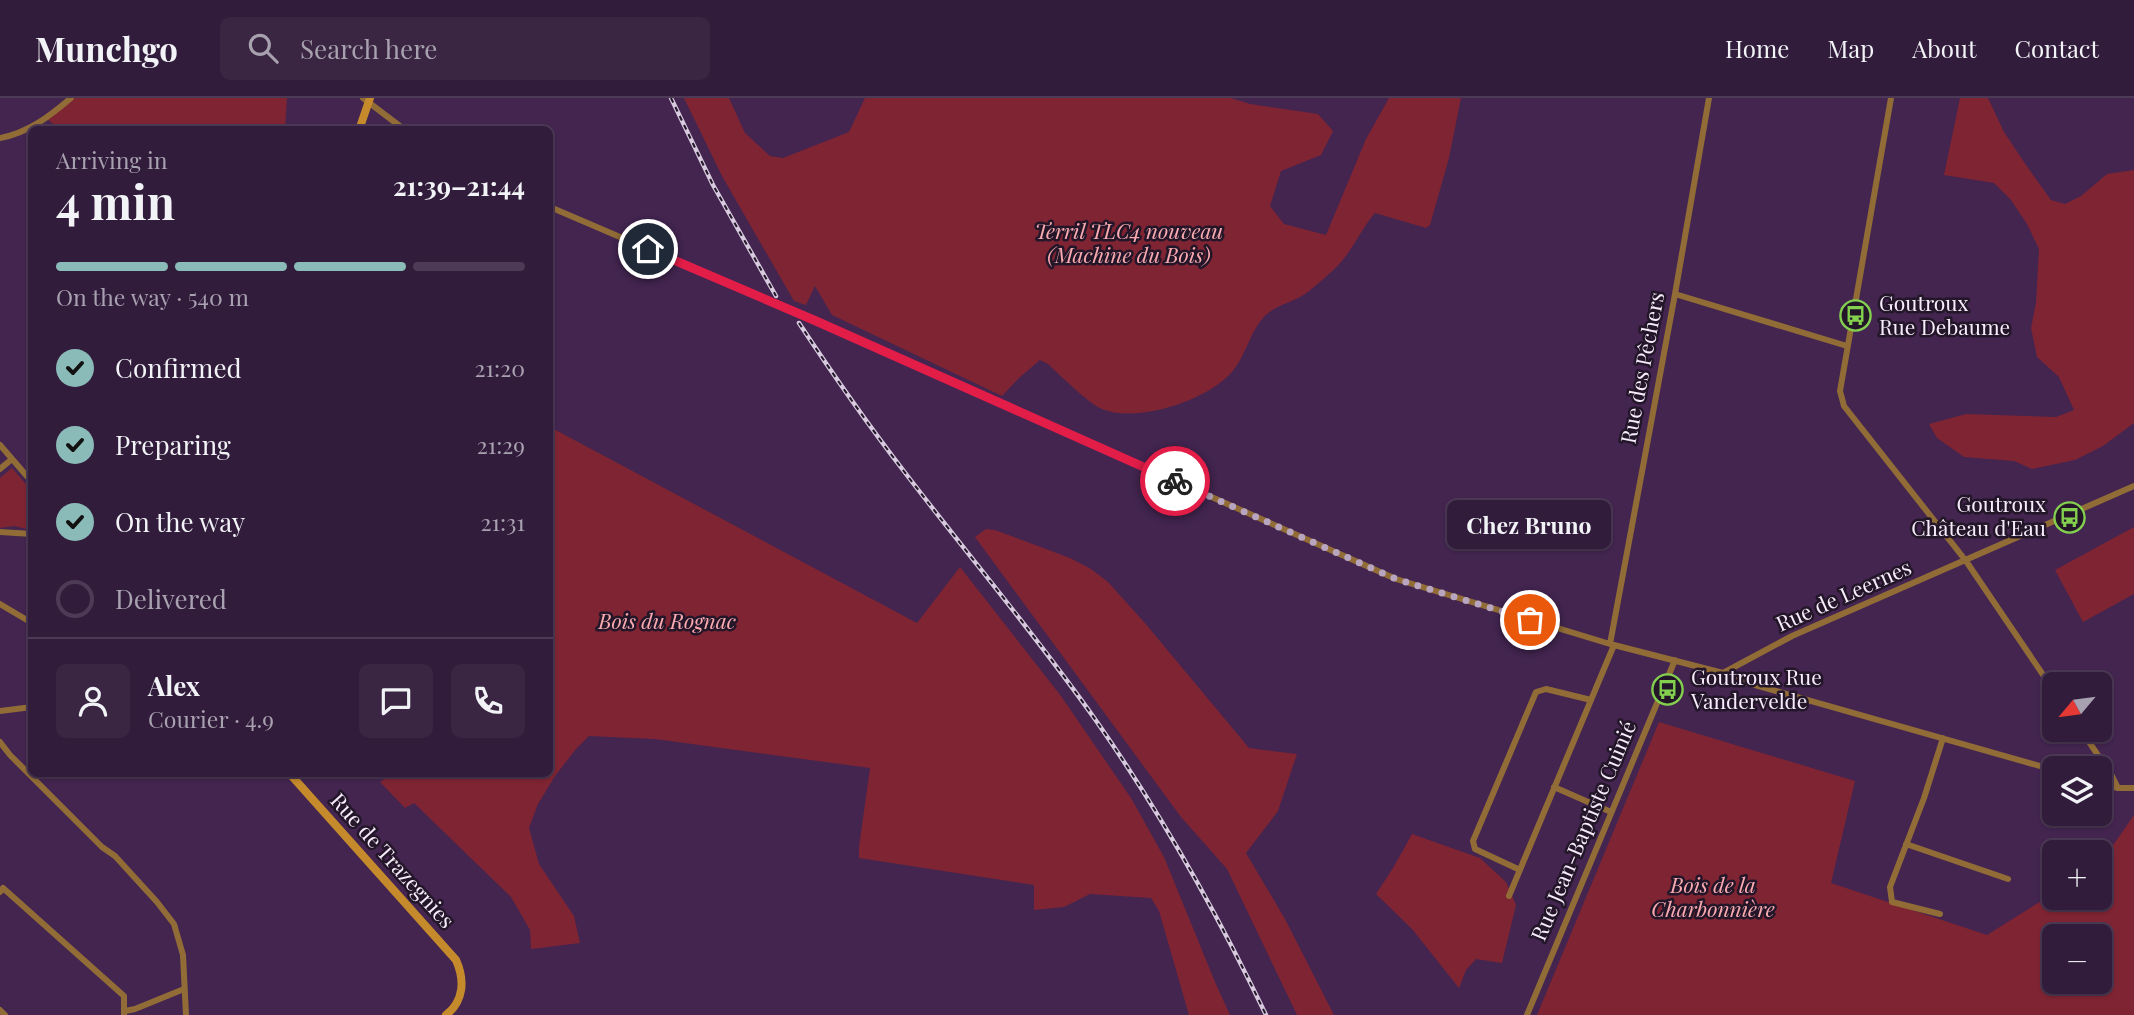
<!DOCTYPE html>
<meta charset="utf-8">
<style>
:root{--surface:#321c3c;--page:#3a2543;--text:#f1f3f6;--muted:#a8a1af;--line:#4d3a56;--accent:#8bbbb9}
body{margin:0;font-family:"Playfair Display",serif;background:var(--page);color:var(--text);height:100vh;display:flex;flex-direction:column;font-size:26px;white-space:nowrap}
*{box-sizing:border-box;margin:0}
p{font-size:23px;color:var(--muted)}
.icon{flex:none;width:38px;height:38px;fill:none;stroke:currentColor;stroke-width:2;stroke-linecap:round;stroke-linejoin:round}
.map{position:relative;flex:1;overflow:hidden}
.sheet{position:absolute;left:28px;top:28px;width:525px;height:651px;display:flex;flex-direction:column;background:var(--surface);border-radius:10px;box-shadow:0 2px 5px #0004,0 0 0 2px var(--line)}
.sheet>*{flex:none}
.needle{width:46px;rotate:241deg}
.buttons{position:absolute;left:2042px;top:574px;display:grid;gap:14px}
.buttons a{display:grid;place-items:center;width:70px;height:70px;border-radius:10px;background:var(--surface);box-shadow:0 2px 5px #0004,0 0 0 2px var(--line);font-size:35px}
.pin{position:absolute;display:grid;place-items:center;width:60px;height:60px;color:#fff;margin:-30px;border:4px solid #fff;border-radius:50%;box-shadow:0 2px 7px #0007}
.courier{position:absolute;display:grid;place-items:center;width:70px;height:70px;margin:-35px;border:5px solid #e11d48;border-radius:50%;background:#fff;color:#222;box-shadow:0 2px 9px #0007}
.bubble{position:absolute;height:49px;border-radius:10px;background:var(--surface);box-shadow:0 2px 5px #0004,0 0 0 2px var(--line);font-size:23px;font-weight:700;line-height:49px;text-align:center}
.headline em{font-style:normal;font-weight:700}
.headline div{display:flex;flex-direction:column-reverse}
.headline{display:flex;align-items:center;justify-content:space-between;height:119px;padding:0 28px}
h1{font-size:46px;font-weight:700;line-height:52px}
.bar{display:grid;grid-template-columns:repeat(4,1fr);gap:10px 7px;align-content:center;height:84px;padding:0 28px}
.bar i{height:9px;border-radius:5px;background:var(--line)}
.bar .selected{background:var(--accent)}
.bar p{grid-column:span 4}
.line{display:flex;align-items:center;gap:18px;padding:0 28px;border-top:2px solid var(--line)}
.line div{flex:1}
.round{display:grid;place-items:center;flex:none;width:74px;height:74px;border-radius:10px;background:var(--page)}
ol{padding:0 28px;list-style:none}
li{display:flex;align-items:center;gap:21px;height:77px}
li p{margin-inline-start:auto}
li .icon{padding:7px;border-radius:50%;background:var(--accent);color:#111;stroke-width:4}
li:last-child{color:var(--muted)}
li i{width:38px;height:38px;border:4px solid var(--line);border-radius:50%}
header{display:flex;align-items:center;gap:42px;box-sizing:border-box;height:98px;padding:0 35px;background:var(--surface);border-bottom:2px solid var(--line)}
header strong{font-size:33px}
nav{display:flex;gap:38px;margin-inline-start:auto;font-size:24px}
.search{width:490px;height:63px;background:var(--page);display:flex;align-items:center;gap:18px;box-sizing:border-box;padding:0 24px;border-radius:10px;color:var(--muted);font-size:26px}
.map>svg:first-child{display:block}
</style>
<header>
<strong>Munchgo</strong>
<div class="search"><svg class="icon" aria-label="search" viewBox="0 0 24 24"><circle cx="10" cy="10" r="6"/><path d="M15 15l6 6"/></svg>Search here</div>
<nav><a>Home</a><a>Map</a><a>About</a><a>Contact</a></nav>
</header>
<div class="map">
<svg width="2134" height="917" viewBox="0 0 2134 917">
<rect width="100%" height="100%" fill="#432550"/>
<!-- green -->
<path fill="#7f2433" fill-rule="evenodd" d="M 73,0 L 287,0 L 285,31 L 61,32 L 47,21 Z
M 684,0 L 729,0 L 745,35 L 770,58 L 783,60 L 849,34 L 865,0 L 1231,0 L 1250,6 L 1318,16 L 1333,33 L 1321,57 L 1281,73 L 1270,108 L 1284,126 L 1326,137 L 1366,41 L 1389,0 L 1461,0 L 1449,60 L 1430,127 L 1426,130 L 1375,115 C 1362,130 1354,149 1341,164 C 1331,175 1317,187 1305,196 C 1292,205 1274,207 1263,220 C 1248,237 1245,263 1227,279 C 1201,304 1136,325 1102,311 C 1089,306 1060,277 1048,266 L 1040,262 L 1019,280 L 1002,298 L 832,217 L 815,188 L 806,207 L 794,203 L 722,78 Z
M 1960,0 L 1988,0 L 2004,34 L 2026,67 L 2051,102 L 2065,106 L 2081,98 L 2107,76 L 2134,72 L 2134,325 L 2103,348 L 2075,362 L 2032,371 L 2014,363 L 1964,359 L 1937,340 L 1929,326 L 1966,316 L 2056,319 L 2074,312 L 2059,279 L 2037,259 L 2031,230 L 2036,205 L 2039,151 L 2027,126 L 2011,102 L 1994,85 L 1944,77 Z
M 550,329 L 917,525 L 960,469 L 1061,598 L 1131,700 L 1164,759 L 1215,884 L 1230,917 L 1189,917 L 1159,813 L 1151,800 L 1090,796 L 1064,809 L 1034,812 L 1034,787 L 859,760 L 859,749 L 870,670 L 655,641 L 589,638 L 576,651 L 555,678 L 538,706 L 529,730 L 539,766 L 574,818 L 580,845 L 531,851 L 530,832 L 511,799 L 414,705 L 405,710 L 380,684 L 392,676 L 550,676 Z
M 12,370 L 31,392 L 31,432 L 14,428 L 0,430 L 0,380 Z
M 2134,429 L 2134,496 L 2083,524 L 2055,472 Z
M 986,431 L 995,432 L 1070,460 L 1091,471 L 1108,484 L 1144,524 L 1249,650 L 1297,656 L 1278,713 L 1246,755 L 1285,821 L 1334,917 L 1297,917 L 1227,771 L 1181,719 L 975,439 Z
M 1659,624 L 1855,683 L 1831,785 L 1987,837 L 2054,795 L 2054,800 L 2100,800 L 2100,766 L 2134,717 L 2134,917 L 1537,917 ZM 2054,838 L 2100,838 L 2100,884 L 2054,884 Z
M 1412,736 L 1480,760 L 1506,784 L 1516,807 L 1502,865 L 1476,861 L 1466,872 L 1459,890 L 1412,831 L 1376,796 L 1393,770 Z"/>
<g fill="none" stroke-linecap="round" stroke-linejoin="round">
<!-- street -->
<path stroke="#916c37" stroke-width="6" d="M 363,0 L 405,32
M 1891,0 L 1840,293 L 1844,308 L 1966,463 L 2054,593
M 0,40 C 28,35 50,18 71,0
M 550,109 L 816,223 L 1396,481 L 1610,546 L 1723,575 L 1741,583 L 2054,672
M 1675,196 L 1847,248
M 0,347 L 32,384
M 0,371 L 12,361
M 0,434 L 32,436
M 0,506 L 32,525
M 1610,546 L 1675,196 L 1709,0
M 1723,575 L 1792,538 L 2134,388
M 0,613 L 32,609
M 2081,632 L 2112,678 L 2118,690
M 0,644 L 10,657 L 102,749 L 115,758 L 157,804 L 174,826 L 183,857 L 186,917
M 2100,685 L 2118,690 L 2134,690
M 1554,689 L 1611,714
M 1906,746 L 2008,781
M 1520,772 L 1475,751 L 1473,743 L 1536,594 L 1546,591 L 1591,602
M 0,794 L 3,790 L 124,898 L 124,917
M 1509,798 L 1614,547
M 1940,816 L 1892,804 L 1890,789 L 1924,700 L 1943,640
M 0,912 L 5,917
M 125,913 L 135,911 L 184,891
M 1527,917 L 1675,562"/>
<!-- secondary -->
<path stroke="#c58a2b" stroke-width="8" d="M 359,32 L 370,0
M 290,676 L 456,862 C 465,882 464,903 446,917"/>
<defs>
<path id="rail" d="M 671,0 L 713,87 L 776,198
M 799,225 C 832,275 866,324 903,372 C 967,456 1036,537 1097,624 C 1162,717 1217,815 1266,917"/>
</defs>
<!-- rail casing -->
<use href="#rail" stroke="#d8cade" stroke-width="4.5"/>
<!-- rail -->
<use href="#rail" stroke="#231629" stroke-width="2" stroke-dasharray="5" stroke-linecap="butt"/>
</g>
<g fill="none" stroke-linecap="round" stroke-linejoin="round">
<!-- done -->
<path stroke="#b8a6c0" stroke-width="7" stroke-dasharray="0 12.6" d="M 1175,383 L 1396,481 L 1530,522"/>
<!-- route -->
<path stroke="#e11d48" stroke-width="9" d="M 648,151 L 816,223 L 1175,383"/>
</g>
<!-- icons -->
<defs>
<symbol id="bus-ring" viewBox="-11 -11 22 22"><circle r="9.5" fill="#231629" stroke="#83d04f" stroke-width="1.5"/><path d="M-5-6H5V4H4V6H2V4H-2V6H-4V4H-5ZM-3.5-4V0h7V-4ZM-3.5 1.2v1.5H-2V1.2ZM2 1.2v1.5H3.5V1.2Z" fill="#83d04f"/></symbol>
</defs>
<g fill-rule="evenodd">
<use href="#bus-ring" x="1838" y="200" width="35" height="35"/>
<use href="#bus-ring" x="2052" y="402" width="35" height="35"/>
<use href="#bus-ring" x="1650" y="574" width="35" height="35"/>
</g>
<g text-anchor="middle" stroke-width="5" stroke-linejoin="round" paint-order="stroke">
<!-- park labels -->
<g font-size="21" font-style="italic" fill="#fbaab0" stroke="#231629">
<text x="1129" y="141">Terril TLC4 nouveau<tspan x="1129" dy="24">(Machine du Bois)</tspan></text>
<text x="667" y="531">Bois du Rognac</text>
<text x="1713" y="795">Bois de la<tspan x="1713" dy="24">Charbonnière</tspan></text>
</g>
<!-- poi labels -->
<g font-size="21" fill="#f7ecfc" stroke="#231629" text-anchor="start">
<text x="1879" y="213">Goutroux<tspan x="1879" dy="24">Rue Debaume</tspan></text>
<text x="2046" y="414" text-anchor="end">Goutroux<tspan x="2046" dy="24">Château d'Eau</tspan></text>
<text x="1691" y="587">Goutroux Rue<tspan x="1691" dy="24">Vandervelde</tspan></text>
</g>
<!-- street labels -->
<g font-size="21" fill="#f7ecfc" stroke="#231629">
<text transform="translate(1643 270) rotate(-79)" y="7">Rue des Pêchers</text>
<text transform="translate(1844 498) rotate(-24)" y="7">Rue de Leernes</text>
<text transform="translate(1584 733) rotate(-67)" y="7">Rue Jean-Baptiste Cuinié</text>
<text transform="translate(392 763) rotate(48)" y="7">Rue de Trazegnies</text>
</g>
</g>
</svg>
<div class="buttons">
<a><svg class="needle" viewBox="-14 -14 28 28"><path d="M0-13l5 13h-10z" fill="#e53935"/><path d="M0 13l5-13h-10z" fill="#a8a1af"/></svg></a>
<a><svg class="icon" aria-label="layers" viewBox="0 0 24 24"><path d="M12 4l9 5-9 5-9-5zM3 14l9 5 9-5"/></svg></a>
<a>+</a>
<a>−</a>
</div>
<div class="pin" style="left:1530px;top:522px;background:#ea580c"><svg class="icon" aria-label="bag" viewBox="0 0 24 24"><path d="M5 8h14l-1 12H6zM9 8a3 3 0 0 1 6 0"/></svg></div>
<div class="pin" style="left:648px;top:151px;background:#1f2937"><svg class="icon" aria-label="home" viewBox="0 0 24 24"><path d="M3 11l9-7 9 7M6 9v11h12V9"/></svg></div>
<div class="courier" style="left:1175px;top:383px"><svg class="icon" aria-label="bike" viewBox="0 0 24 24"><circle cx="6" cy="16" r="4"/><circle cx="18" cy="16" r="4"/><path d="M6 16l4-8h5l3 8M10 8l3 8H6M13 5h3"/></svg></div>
<div class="bubble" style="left:1447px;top:402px;width:164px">Chez Bruno</div>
<section class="sheet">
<div class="headline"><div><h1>4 min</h1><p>Arriving in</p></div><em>21:39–21:44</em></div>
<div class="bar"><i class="selected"></i><i class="selected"></i><i class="selected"></i><i></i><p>On the way · 540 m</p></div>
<ol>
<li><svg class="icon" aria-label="check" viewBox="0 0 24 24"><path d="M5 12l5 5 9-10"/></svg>Confirmed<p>21:20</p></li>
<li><svg class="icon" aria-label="check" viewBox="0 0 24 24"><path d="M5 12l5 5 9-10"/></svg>Preparing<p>21:29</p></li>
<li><svg class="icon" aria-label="check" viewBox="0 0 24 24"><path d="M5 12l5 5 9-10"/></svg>On the way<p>21:31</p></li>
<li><i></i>Delivered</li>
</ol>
<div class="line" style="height:126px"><a class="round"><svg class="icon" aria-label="person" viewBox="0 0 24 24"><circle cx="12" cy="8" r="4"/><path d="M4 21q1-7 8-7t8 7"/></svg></a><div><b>Alex</b><p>Courier · 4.9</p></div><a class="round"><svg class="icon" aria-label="chat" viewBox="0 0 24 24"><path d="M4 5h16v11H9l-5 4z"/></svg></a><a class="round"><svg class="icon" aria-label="phone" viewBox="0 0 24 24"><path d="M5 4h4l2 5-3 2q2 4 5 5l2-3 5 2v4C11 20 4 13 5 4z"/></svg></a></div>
</section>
</div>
